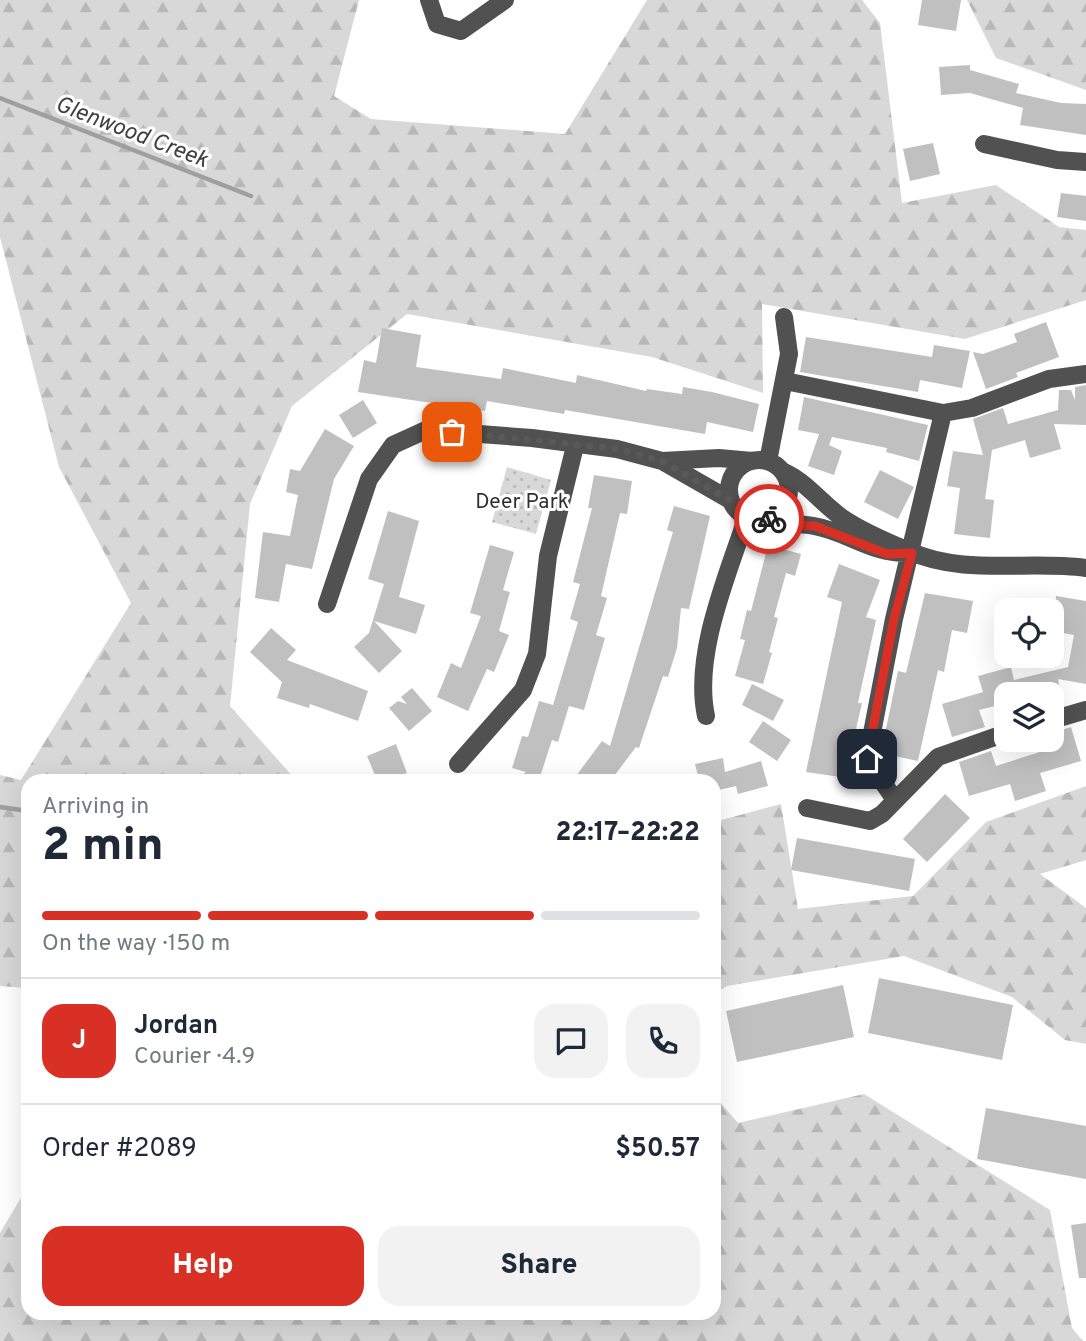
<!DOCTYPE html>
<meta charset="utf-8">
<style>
:root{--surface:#fff;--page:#f2f2f3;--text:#1f2937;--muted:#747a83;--line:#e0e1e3;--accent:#d93025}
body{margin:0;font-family:Overpass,sans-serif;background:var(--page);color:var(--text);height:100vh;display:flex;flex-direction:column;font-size:26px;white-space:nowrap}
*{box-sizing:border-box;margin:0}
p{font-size:23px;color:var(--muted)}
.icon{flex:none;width:38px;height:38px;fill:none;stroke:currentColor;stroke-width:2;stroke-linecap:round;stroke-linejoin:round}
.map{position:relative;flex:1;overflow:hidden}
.drawer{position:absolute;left:21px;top:774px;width:700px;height:546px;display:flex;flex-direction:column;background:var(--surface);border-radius:21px;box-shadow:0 7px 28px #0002}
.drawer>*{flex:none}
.tools{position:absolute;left:994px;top:598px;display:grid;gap:14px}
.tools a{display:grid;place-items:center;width:70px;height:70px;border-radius:14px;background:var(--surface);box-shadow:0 7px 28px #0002;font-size:35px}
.pin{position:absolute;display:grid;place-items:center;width:60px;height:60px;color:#fff;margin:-30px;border-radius:14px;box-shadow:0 4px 10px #0006}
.courier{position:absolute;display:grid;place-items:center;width:70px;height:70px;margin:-35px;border:5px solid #d93025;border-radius:50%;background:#fff;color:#222;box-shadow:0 2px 9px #0007}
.headline em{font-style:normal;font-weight:800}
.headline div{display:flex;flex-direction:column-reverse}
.headline{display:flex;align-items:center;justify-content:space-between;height:119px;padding:0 21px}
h1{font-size:46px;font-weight:800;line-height:52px}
.bar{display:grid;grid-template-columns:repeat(4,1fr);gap:10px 7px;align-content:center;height:84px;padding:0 21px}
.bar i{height:9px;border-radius:5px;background:var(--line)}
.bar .selected{background:var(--accent)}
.bar p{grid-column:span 4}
.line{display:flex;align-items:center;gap:18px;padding:0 21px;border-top:2px solid var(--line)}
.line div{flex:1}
.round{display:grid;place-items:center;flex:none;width:74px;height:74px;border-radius:21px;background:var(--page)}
.cta{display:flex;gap:14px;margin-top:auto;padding:14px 21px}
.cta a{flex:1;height:80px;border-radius:21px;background:var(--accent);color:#fff;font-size:28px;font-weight:800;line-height:80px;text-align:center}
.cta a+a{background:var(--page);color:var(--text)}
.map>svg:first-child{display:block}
</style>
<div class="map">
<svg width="1086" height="1341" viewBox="0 0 1086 1341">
<defs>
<pattern id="forest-firs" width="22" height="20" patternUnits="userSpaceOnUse" patternTransform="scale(1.75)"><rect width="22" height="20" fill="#d8d8d8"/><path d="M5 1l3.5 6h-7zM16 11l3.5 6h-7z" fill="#b8b8b8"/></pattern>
<pattern id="park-dots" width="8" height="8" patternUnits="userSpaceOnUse" patternTransform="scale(1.75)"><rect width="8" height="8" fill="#d8d8d8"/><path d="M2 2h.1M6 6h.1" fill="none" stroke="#b8b8b8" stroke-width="1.8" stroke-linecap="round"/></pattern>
</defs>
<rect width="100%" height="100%" fill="#fff"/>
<!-- forest -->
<path fill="url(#forest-firs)" d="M 0,0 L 359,0 L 334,96 L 371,119 L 565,134 L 647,0 L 862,0 L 880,23 L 902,203 L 996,185 L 1059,227 L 1086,230 L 1086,300 L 965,339 L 762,304 L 763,393 L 652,357 L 407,314 L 292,406 L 250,504 L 230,706 L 296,780 L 28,780 L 28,991 L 26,988 L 0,986 L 0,775 L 21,780 L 131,603 L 59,467 L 0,237 Z
M 967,0 L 1086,0 L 1086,90 L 996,58 Z
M 1086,786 L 1086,860 L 1040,874 L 1086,908 L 1086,1044 L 1065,1040 L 1012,997 L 904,956 L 727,986 L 714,994 L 714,822 L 781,804 L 798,909 L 913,896 L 986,822 Z
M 864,1094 L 1050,1210 L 1072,1328 L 1083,1341 L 0,1341 L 0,1233 L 28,1186 L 28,1312 L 714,1312 L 714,1095 L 738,1123 Z"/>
<!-- park -->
<path fill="url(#park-dots)" d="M 507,467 L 551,480 L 536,534 L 492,522 Z"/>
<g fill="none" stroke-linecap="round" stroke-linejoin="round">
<!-- stream -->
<path stroke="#9f9f9f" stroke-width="4.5" d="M 0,98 L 251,196
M 0,807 L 28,811"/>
</g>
<!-- building -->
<path fill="#c0c0c0" d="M 922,0 L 961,0 L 956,31 L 918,25 Z
M 970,65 L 970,70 L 1019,84 L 1016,93 L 1061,103 L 1086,104 L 1086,135 L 1020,125 L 1023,108 L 1005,103 L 970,93 L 941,95 L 939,67 Z
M 933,143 L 940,174 L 910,181 L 903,149 Z
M 1061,193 L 1086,196 L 1086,221 L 1057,217 Z
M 1046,322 L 1059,357 L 1016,373 L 1018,377 L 986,389 L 973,352 L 983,354 L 1017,342 L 1014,334 Z
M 382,328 L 421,335 L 416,367 L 501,379 L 503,368 L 576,383 L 577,375 L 646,391 L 647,389 L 682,394 L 683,387 L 712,392 L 759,404 L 753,432 L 707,422 L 705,434 L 565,410 L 564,414 L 487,401 L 485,411 L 358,392 L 364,360 L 376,363 Z
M 806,337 L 932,357 L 934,345 L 970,351 L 962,388 L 920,380 L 918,392 L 800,372 Z
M 1086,385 L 1086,425 L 1054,424 L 1061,449 L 1030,458 L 1025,440 L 992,450 L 985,499 L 994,500 L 990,538 L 954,534 L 960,488 L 947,486 L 953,451 L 983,455 L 973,419 L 1003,408 L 1008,424 L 1058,410 L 1059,390 L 1071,390 L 1075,400 L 1075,387 Z
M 804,397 L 928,425 L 919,461 L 886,452 L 887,448 L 832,437 L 829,445 L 842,451 L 834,475 L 808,466 L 819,434 L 798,430 Z
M 363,400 L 377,423 L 353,438 L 339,415 Z
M 325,429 L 354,446 L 334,479 L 312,569 L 286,564 L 279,602 L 255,598 L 263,532 L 290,536 L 298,495 L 286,492 L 290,469 L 300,471 Z
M 880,470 L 914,487 L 898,519 L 864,502 Z
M 594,475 L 632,481 L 627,514 L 620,513 L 601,596 L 607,598 L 596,635 L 605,638 L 584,710 L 569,706 L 558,742 L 552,740 L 539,780 L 516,780 L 526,772 L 512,768 L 522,736 L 528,737 L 539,701 L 553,705 L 578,622 L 570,619 L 580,584 L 573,582 L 592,508 L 588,508 Z
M 674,506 L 710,516 L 689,609 L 681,608 L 677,648 L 668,677 L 663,676 L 639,748 L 636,747 L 611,780 L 573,780 L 602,741 L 610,746 L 673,532 L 667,530 Z
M 388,511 L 419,521 L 399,597 L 425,605 L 416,634 L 374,621 L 402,651 L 379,673 L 354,647 L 369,633 L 384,584 L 368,579 Z
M 490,545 L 514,552 L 503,590 L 510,592 L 499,631 L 509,635 L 494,672 L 487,669 L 468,711 L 437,697 L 451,663 L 461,668 L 481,616 L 470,613 Z
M 768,545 L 801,554 L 795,576 L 786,573 L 774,617 L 778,618 L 769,652 L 772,653 L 763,684 L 735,676 L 745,640 L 740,639 L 747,610 L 751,611 Z
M 839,564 L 880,580 L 866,617 L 876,620 L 858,703 L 862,703 L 853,742 L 859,743 L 854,779 L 806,772 L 842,602 L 827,597 Z
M 925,593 L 973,601 L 967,633 L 952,630 L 944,672 L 938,670 L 918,761 L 881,753 L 898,671 L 906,673 Z
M 1056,596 L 1086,601 L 1086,684 L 1058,679 L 1061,695 L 1006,695 L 1006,703 L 979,710 L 985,727 L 952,737 L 942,704 L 983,692 L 978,676 L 1011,667 L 1014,680 L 1068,667 L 1074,635 L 1052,631 Z
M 271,628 L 296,650 L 287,660 L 368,691 L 358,721 L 310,704 L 309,708 L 277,698 L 282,682 L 250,652 Z
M 752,684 L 784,700 L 773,721 L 742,705 Z
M 412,688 L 432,711 L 409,731 L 389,708 L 398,701 L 407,704 L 401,697 Z
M 763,721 L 791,740 L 777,761 L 749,742 Z
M 1071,727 L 1081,761 L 1040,773 L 1046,791 L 1015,801 L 1010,784 L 969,796 L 959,762 L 991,751 L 996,766 L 1043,751 L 1040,740 L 1052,740 L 1052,733 Z
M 396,744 L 407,773 L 389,780 L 377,780 L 367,756 Z
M 723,758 L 725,772 L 761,761 L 768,786 L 738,794 L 736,786 L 714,791 L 714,780 L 699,780 L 695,764 Z
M 945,794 L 970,818 L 927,862 L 903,839 Z
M 797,838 L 915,859 L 909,891 L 791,870 Z
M 879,978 L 1013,1005 L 1002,1060 L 868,1033 Z
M 843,985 L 854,1037 L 737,1062 L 726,1011 Z
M 986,1108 L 1086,1126 L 1086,1179 L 977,1159 Z
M 1086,1223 L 1086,1278 L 1079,1278 L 1071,1225 Z"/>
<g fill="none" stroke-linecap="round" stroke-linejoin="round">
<!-- minor -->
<path stroke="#515151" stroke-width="18" d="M 429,0 L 437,24 L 461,31 L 505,0
M 984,144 L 1057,160 L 1086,162
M 785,381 L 943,413 L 972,408 L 1049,379 L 1086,374
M729 490a30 30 0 1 1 60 0a30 30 0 1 1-60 0Z
M 662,461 L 719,458 L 752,461
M 768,461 L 789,354 L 784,317
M 782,471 C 807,482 820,502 841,517 C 861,531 887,542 909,551 C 964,576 1028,560 1086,568
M 771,518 C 787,525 798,523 814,526 C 848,532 871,554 908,553
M 327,604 L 369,479 L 393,445 L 426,430 L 532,438 L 617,449 L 662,461 L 730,500
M 706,716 C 693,655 727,577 746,519
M 1052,720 L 1086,710
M 458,764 L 523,690 L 537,654 L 548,556 L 575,446
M 895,800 L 867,759 L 894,619 L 943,413
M 807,808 L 870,821 L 882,814 L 938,757 L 1006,733"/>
</g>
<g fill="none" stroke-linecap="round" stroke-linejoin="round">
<!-- done -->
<path stroke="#595959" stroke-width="7" stroke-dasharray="0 12.6" d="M 452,432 L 617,449 L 662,461 L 730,500 L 746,519 L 769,519"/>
<!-- route -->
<path stroke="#d93025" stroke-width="9" d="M 769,519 L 788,525 L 815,526 L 887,554 L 912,553 L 894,619 L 867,759"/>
</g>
<g text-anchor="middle" stroke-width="6" stroke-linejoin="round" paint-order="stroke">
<!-- park labels -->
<g font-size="21" fill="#2f2f2f" stroke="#fff">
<text x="522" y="508">Deer Park</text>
</g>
<!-- water labels -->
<g font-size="23" font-style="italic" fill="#404040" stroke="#fff">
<text transform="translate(132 131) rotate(21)" y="8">Glenwood Creek</text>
</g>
</g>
</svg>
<div class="tools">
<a><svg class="icon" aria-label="locate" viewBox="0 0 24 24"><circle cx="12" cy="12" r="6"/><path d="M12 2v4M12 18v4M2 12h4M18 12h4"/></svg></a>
<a><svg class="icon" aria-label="layers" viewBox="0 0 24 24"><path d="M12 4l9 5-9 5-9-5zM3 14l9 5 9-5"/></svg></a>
</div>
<div class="pin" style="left:452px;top:432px;background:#ea580c"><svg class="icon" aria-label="bag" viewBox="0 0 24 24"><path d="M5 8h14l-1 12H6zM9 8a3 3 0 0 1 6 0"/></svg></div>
<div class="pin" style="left:867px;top:759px;background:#1f2937"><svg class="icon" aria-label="home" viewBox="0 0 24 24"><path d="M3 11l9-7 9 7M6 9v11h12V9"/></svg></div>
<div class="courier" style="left:769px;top:519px"><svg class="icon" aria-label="bike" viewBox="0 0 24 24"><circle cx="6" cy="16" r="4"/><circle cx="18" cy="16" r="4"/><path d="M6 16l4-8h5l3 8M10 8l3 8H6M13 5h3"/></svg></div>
<section class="drawer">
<div class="headline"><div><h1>2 min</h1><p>Arriving in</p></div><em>22:17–22:22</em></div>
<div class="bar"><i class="selected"></i><i class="selected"></i><i class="selected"></i><i></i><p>On the way · 150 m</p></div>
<div class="line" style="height:126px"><b class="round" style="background:var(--accent);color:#fff">J</b><div><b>Jordan</b><p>Courier · 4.9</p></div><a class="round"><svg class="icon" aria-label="chat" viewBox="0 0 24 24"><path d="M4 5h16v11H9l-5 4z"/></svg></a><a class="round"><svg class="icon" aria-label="phone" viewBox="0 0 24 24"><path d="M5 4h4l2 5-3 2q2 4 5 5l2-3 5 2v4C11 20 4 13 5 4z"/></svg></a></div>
<div class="line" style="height:91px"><div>Order #2089</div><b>$50.57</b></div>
<div class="cta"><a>Help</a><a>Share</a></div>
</section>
</div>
